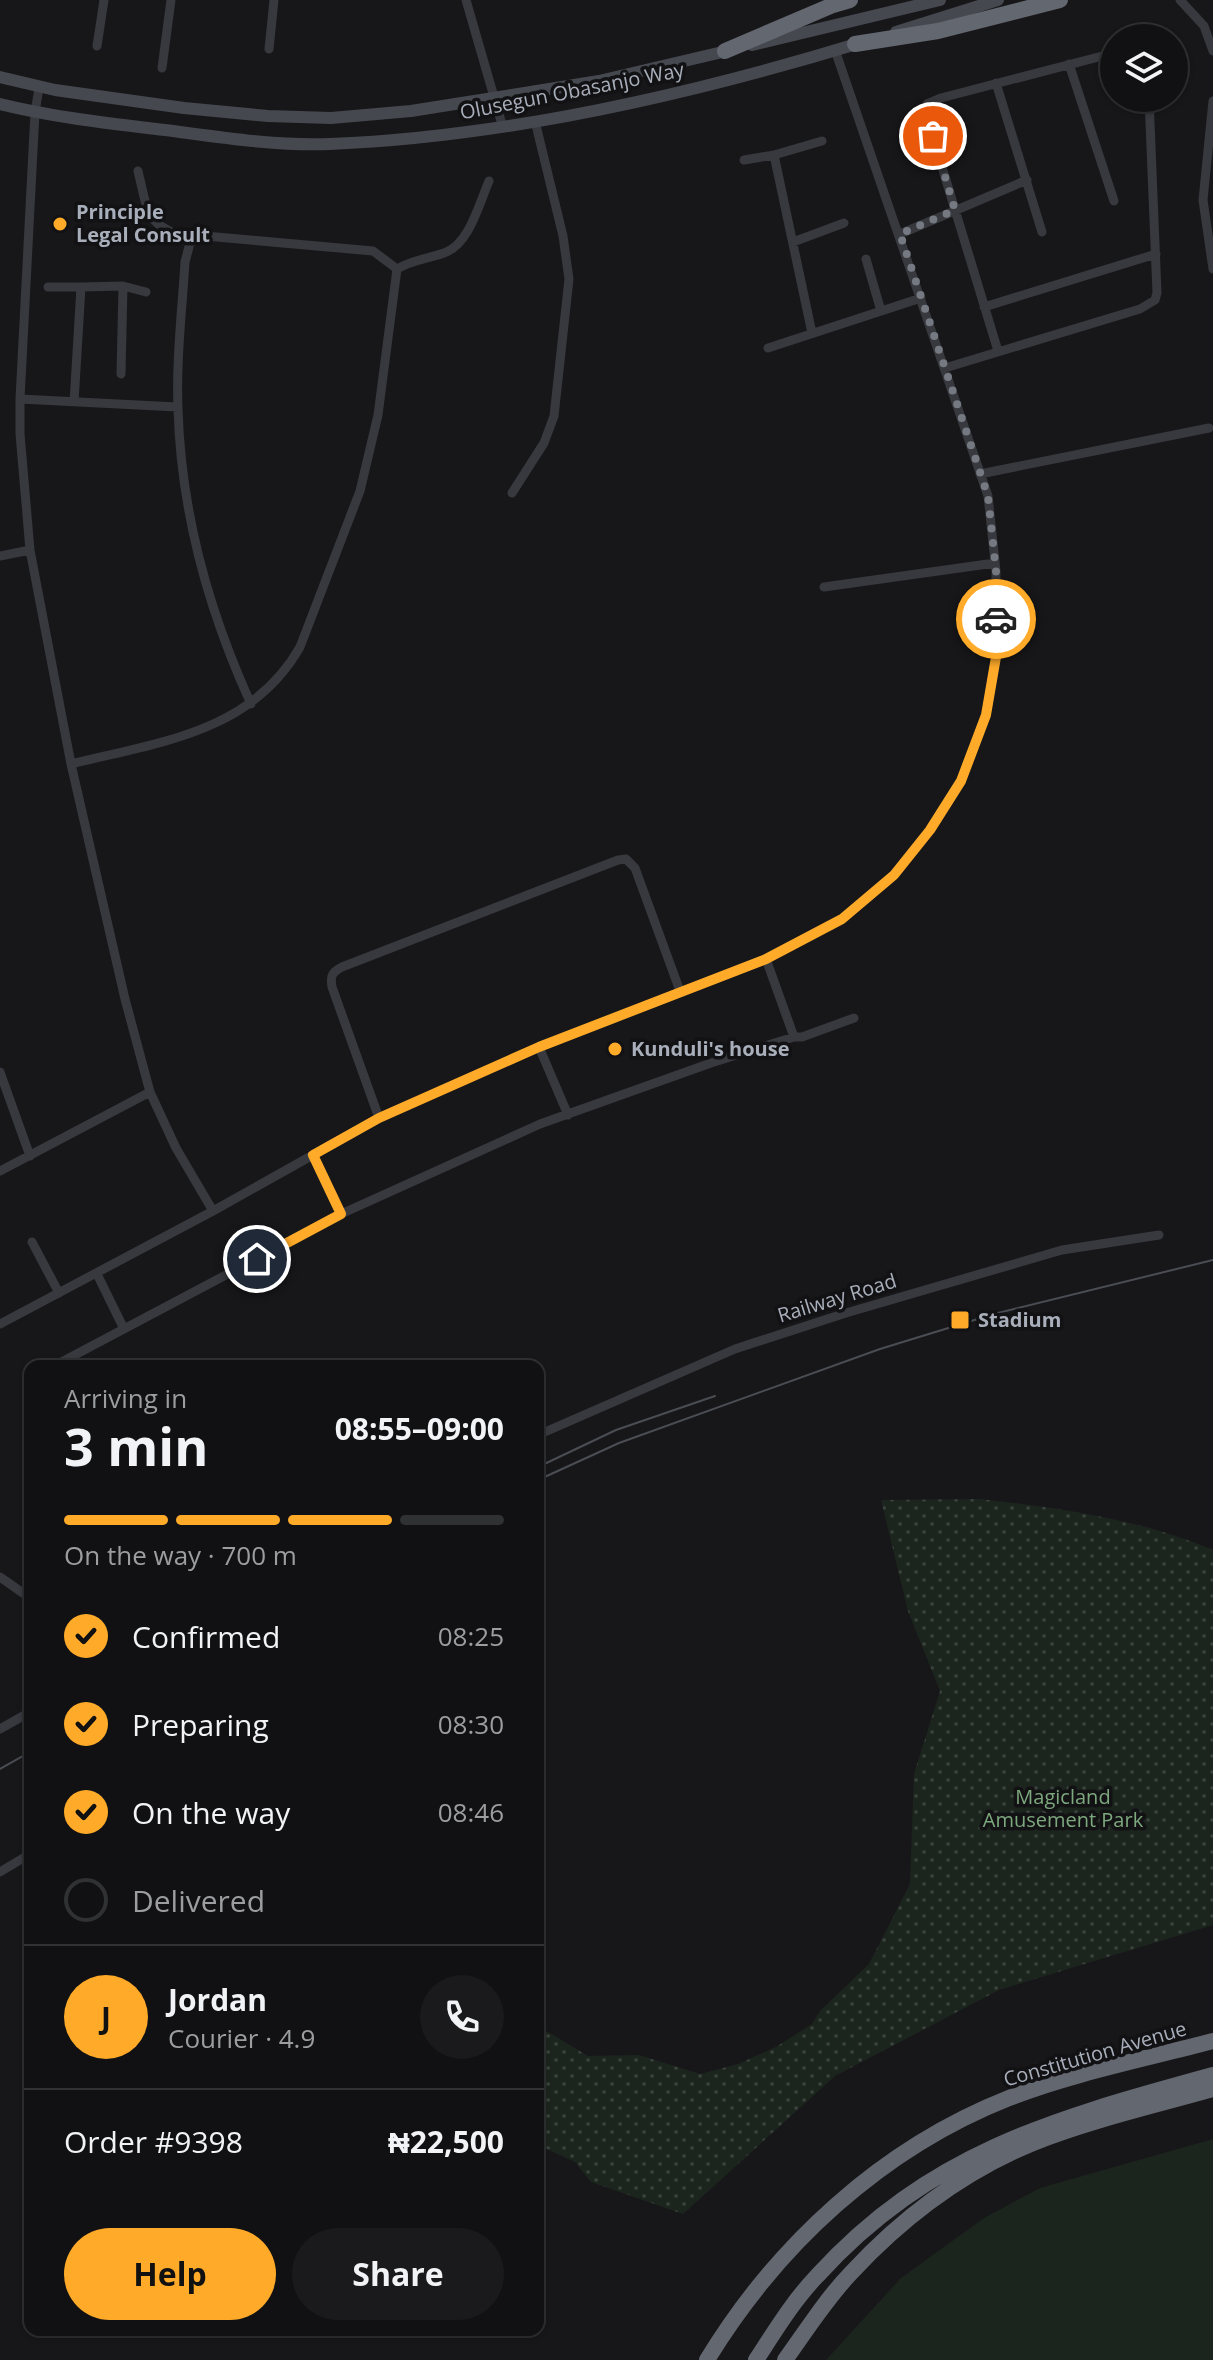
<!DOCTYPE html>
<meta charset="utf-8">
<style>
:root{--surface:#111113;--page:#1a1a1c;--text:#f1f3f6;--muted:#9c9da0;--line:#303133;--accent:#ffab29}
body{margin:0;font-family:"Open Sans",sans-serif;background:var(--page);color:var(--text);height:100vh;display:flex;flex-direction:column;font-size:30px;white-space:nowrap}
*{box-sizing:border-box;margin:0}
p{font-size:26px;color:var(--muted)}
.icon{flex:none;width:44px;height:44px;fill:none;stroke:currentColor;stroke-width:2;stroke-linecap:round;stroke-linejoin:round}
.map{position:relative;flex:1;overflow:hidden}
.sheet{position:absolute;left:24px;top:1360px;width:520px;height:976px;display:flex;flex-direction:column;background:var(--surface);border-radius:16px;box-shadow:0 2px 6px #0004,0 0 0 2px var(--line)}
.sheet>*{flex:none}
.fabs{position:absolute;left:1100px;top:24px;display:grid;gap:16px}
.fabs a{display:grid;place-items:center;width:88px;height:88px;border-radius:50%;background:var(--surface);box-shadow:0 2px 6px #0004,0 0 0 2px var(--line);font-size:40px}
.pin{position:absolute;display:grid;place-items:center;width:68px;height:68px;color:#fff;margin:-34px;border:4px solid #fff;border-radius:50%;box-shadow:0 2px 8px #0007}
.courier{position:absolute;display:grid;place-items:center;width:80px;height:80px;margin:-40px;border:6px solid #ffab29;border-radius:50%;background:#fff;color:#222;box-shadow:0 2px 10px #0007}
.overview em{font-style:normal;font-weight:700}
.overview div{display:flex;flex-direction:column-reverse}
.overview{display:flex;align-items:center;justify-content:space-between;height:136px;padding:0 40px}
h1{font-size:52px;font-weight:700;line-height:60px}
.bar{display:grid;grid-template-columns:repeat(4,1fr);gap:12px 8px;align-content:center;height:96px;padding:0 40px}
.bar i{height:10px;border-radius:6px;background:var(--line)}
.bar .on{background:var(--accent)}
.bar p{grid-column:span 4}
.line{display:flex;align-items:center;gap:20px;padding:0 40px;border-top:2px solid var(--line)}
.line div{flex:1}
.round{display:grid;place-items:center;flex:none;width:84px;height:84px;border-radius:42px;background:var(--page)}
ol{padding:0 40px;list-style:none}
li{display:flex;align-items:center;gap:24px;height:88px}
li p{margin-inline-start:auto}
li .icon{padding:8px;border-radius:50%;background:var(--accent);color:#111;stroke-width:4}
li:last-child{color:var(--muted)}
li i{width:44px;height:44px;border:4px solid var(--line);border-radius:50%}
.cta{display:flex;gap:16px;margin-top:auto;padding:16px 40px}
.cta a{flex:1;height:92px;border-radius:48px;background:var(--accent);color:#111;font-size:32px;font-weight:700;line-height:92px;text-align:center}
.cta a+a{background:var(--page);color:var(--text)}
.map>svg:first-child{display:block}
</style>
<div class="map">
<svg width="1213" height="2360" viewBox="0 0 1213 2360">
<defs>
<pattern id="park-dots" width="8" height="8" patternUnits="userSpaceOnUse" patternTransform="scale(2)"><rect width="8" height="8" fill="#1c251d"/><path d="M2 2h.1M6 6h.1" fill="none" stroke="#3a423c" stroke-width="1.8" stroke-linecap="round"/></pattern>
</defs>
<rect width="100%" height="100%" fill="#171719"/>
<!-- green -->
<path fill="#1c251d" d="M 1213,2139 L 1213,2360 L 826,2360 L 901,2278 L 984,2218 L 1040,2188 Z"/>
<!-- park -->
<path fill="url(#park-dots)" d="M 980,1499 C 1059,1508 1140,1519 1213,1550 L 1213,1925 L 999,1990 L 835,2076 L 683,2214 L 591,2182 L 575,2162 L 538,2145 L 538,2026 L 588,2056 L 639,2055 L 700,2074 L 738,2064 L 776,2047 L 812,2024 L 820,2011 L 869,1964 L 910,1884 L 914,1774 L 940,1691 L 908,1611 L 881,1500 Z"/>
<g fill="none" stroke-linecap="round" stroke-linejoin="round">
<!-- street -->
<path stroke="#37393e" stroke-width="9" d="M 466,0 L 503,128
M 1180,0 L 1204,26 L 1213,51
M 97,46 L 104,0
M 269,49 L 274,0
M 1069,64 L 1114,201
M 162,68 L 171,0
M 996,83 L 1042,232
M 39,88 L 35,112 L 20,399 L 20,434 L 30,550 L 71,764 L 125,999 L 150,1092 L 176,1148 L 213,1211
M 1213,101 L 1203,200 L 1213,269
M 744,160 L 774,155
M 138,171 L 148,214 L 159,225 L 190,243
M 900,234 L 1027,180
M 793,242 L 844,223
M 866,259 L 881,311
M 397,269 C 412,260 427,259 444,253 C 469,245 479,204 489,181
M 48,287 L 81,287 L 74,402
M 81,287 L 123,286 L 146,292
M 984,307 L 1156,254
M 812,333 L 774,155 L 822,141
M 768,348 L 921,298
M 998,351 L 925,111 L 927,104 L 941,98 L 1114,53
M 945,368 L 1140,309 L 1155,300 L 1157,293 L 1149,98
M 121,374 L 123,286
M 20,399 L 177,407
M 980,474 L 1209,428
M 512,493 L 544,443 L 554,416 L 569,279 L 563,236 L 535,121
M 0,556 L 30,550
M 824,587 L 995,563
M 71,764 C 159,742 251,733 300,647 L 360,491 L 378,415 L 397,269 L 373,251 L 205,236 L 190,243 L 185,262 C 182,311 176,360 178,409 C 181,511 209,612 251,704
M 766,959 L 794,1037
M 539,1047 L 568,1115
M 0,1072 L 30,1156
M 379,1118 L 332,987 C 330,976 332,972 342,967 L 618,860 L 626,859 L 635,868 L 680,991
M 313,1155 L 341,1214
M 0,1171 L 150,1092
M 32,1242 L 59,1293
M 97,1274 L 124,1329
M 0,1324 L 213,1211 L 379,1118 L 539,1047 L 766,959 L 842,919 L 894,875 L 930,830 L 961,781 L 986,715 L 996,657 L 996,571 L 988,496 L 835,50
M 54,1366 L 341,1214 L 540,1124 L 711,1063 L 794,1037 L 802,1037 L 854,1018
M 538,1435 L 735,1349 L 846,1313 L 1062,1250 L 1159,1235
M 0,1577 L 30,1598
M 0,1729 L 30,1712
M 0,1872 L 30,1854"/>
<!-- secondary -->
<path stroke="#45484f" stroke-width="12" d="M 896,32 L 998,0
M 752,45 L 940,0
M 0,77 L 55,90 L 184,108 L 268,116 L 331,118 L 411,111 L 599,81 L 731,50
M 0,104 C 57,118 115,124 173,131 C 225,138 278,146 330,144 C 508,137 693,94 863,42"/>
<!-- highway -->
<path stroke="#636770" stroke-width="16" d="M 855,44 L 938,31 L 1060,0
M 725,51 L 833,5 L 850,0
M 707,2360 C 777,2245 882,2148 1009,2098 C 1074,2073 1145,2059 1213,2041
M 756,2360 C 775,2331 793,2301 817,2276 C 931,2151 1057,2118 1213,2075
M 785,2360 C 806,2331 826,2299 851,2273 C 902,2218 963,2172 1033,2143 C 1091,2120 1153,2106 1213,2089"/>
<!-- tram -->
<path stroke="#4a4d54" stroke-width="2" d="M 538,1467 L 616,1430 L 715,1396
M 538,1480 L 619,1443 L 880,1349 L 994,1314 L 1213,1260
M 0,1769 L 30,1752"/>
</g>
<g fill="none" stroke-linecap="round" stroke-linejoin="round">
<!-- done -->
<path stroke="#757982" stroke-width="8" stroke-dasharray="0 14.4" d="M 933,136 L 955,210 L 900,234 L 988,496 L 996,571 L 996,619"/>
<!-- route -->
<path stroke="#ffab29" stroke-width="10" d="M 257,1259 L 341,1214 L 313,1155 L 379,1118 L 539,1047 L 766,959 L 842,919 L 894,875 L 930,830 L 961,781 L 986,715 L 996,657 L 996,619"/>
</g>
<!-- markers -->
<g fill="#ffab29" stroke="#121214" stroke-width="3">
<circle cx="60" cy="224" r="8"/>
<circle cx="615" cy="1049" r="8"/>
<rect x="950" y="1310" width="20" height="20" rx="4"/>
</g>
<g text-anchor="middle" stroke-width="7" stroke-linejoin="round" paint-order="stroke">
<!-- street labels -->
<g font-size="20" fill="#a8aeba" stroke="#121214">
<text transform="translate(572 91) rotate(-11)" y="7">Olusegun Obasanjo Way</text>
<text transform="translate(837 1298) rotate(-17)" y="7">Railway Road</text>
<text transform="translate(1095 2054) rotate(-16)" y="7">Constitution Avenue</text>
</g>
<!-- poi labels -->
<g font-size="20" font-weight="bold" fill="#a8aeba" stroke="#121214" text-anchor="start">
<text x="76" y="219">Principle<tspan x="76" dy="23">Legal Consult</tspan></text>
<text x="631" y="1056">Kunduli's house</text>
<text x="978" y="1327">Stadium</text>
</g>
<!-- park labels -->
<g font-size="20" fill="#7da77d" stroke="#121214">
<text x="1063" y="1804">Magicland<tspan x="1063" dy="23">Amusement Park</tspan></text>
</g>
</g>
</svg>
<div class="fabs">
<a><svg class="icon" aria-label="layers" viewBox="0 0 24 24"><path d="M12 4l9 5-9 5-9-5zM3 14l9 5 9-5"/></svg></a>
</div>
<div class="pin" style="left:933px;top:136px;background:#ea580c"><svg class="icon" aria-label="bag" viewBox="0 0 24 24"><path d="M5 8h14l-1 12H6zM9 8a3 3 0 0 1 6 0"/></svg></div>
<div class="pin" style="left:257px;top:1259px;background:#1f2937"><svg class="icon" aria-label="home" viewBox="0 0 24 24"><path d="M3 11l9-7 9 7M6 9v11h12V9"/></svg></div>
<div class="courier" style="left:996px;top:619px"><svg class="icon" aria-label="car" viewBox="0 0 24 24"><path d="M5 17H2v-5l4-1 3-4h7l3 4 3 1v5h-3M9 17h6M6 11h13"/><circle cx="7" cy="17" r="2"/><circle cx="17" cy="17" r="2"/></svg></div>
<section class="sheet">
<div class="overview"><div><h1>3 min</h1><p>Arriving in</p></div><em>08:55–09:00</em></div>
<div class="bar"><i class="on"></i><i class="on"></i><i class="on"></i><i></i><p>On the way · 700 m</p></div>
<ol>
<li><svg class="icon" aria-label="check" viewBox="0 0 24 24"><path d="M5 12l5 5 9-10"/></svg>Confirmed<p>08:25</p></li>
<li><svg class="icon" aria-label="check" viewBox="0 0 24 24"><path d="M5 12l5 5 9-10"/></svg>Preparing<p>08:30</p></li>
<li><svg class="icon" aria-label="check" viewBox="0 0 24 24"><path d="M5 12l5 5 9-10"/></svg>On the way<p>08:46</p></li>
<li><i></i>Delivered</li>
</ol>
<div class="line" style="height:144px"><b class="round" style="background:var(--accent);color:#111">J</b><div><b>Jordan</b><p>Courier · 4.9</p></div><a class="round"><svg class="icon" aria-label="phone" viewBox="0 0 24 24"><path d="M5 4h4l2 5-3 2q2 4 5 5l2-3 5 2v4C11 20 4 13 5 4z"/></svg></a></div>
<div class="line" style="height:104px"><div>Order #9398</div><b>₦22,500</b></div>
<div class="cta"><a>Help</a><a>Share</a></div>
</section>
</div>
